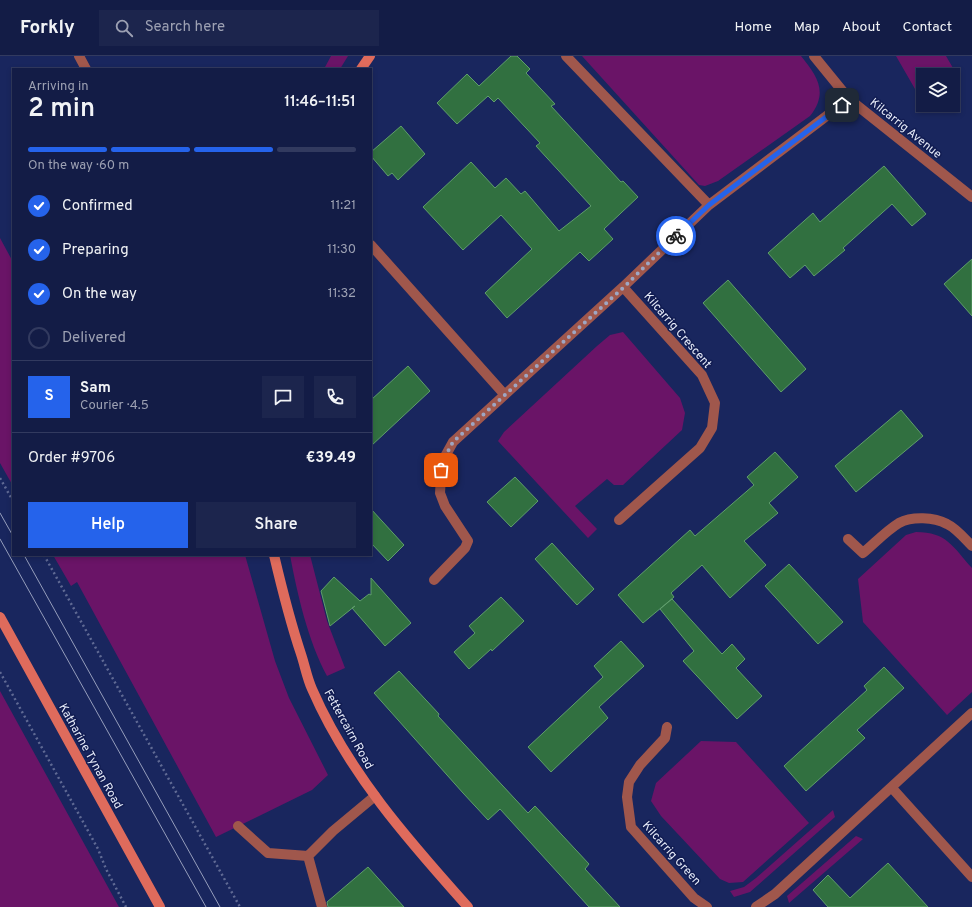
<!DOCTYPE html>
<meta charset="utf-8">
<style>
:root{--surface:#131c46;--page:#1c254d;--text:#f1f3f6;--muted:#9da1b3;--line:#323a5f;--accent:#2563eb}
body{margin:0;font-family:Overpass,sans-serif;background:var(--page);color:var(--text);height:100vh;display:flex;flex-direction:column;font-size:15px;white-space:nowrap}
*{box-sizing:border-box;margin:0}
p{font-size:13px;color:var(--muted)}
.icon{flex:none;width:22px;height:22px;fill:none;stroke:currentColor;stroke-width:2;stroke-linecap:round;stroke-linejoin:round}
.map{position:relative;flex:1;overflow:hidden}
.details{position:absolute;left:12px;top:12px;width:360px;height:488px;display:flex;flex-direction:column;background:var(--surface);border-radius:0px;box-shadow:0 2px 6px #0003,0 0 0 1px var(--line)}
.details>*{flex:none}
.controls{position:absolute;left:916px;top:12px;display:grid;gap:8px}
.controls a{display:grid;place-items:center;width:44px;height:44px;border-radius:0px;background:var(--surface);box-shadow:0 2px 6px #0003,0 0 0 1px var(--line);font-size:20px}
.pin{position:absolute;display:grid;place-items:center;width:34px;height:34px;color:#fff;margin:-17px;border-radius:8px;box-shadow:0 2px 6px #0006}
.courier{position:absolute;display:grid;place-items:center;width:40px;height:40px;margin:-20px;border:3px solid #2563eb;border-radius:50%;background:#fff;color:#222;box-shadow:0 1px 5px #0007}
.overview em{font-style:normal;font-weight:600}
.overview div{display:flex;flex-direction:column-reverse}
.overview{display:flex;align-items:center;justify-content:space-between;height:68px;padding:0 16px}
h1{font-size:26px;font-weight:600;line-height:30px}
.bar{display:grid;grid-template-columns:repeat(4,1fr);gap:6px 4px;align-content:center;height:48px;padding:0 16px}
.bar i{height:5px;border-radius:3px;background:var(--line)}
.bar .current{background:var(--accent)}
.bar p{grid-column:span 4}
.line{display:flex;align-items:center;gap:10px;padding:0 16px;border-top:1px solid var(--line)}
.line div{flex:1}
.round{display:grid;place-items:center;flex:none;width:42px;height:42px;border-radius:0px;background:var(--page)}
ol{padding:0 16px;list-style:none}
li{display:flex;align-items:center;gap:12px;height:44px}
li p{margin-inline-start:auto}
li .icon{padding:4px;border-radius:50%;background:var(--accent);color:#fff;stroke-width:4}
li:last-child{color:var(--muted)}
li i{width:22px;height:22px;border:2px solid var(--line);border-radius:50%}
.primary-button{display:flex;gap:8px;margin-top:auto;padding:8px 16px}
.primary-button a{flex:1;height:46px;border-radius:0px;background:var(--accent);color:#fff;font-size:16px;font-weight:600;line-height:46px;text-align:center}
.primary-button a+a{background:var(--page);color:var(--text)}
header{display:flex;align-items:center;gap:24px;box-sizing:border-box;height:56px;padding:0 20px;background:var(--surface);border-bottom:1px solid var(--line)}
header strong{font-size:19px}
nav{display:flex;gap:22px;margin-inline-start:auto;font-size:14px}
.search{width:280px;height:36px;background:var(--page);display:flex;align-items:center;gap:10px;box-sizing:border-box;padding:0 14px;border-radius:0px;color:var(--muted);font-size:15px}
.map>svg:first-child{display:block}
</style>
<header>
<strong>Forkly</strong>
<div class="search"><svg class="icon" aria-label="search" viewBox="0 0 24 24"><circle cx="10" cy="10" r="6"/><path d="M15 15l6 6"/></svg>Search here</div>
<nav><a>Home</a><a>Map</a><a>About</a><a>Contact</a></nav>
</header>
<div class="map">
<svg width="972" height="851" viewBox="0 0 972 851">
<rect width="100%" height="100%" fill="#19265e"/>
<!-- green -->
<path fill="#6a1467" d="M 331,0 L 348,0 L 340,13 L 324,13 Z
M 582,0 L 801,0 C 817,20 829,36 810,60 L 718,125 L 705,130 L 699,129 Z
M 896,0 L 946,0 L 953,12 L 940,19 L 923,19 L 923,28 L 915,33 Z
M 0,182 L 13,206 L 13,430 L 0,407 Z
M 623,276 L 680,342 L 685,357 L 682,374 L 623,429 L 614,429 L 607,423 L 575,450 L 597,473 L 588,482 L 498,385 L 504,376 L 597,290 L 610,279 Z
M 916,476 C 947,476 953,491 972,512 L 972,636 L 947,659 L 863,566 L 858,523 L 906,479 Z
M 53,499 L 245,499 L 275,605 L 289,642 L 328,719 L 312,734 L 216,781 L 77,526 L 71,530 Z
M 290,499 L 310,499 L 327,565 L 345,612 L 327,620 C 308,585 297,537 290,499 Z
M 0,635 L 119,851 L 0,851 Z
M 701,685 L 736,686 L 809,767 L 743,826 L 729,827 L 720,823 L 661,760 L 651,745 L 656,727 Z
M 833,754 L 835,761 L 750,836 L 734,841 L 730,835 L 744,831 L 756,822 Z
M 856,780 L 863,783 L 789,847 L 787,840 Z"/>
<!-- building -->
<path fill="#317040" stroke="#5f9e6b" d="M 511,0 L 517,0 L 530,13 L 526,17 L 555,48 L 551,50 L 621,126 L 623,125 L 638,141 L 604,173 L 613,183 L 589,205 L 580,196 L 507,262 L 485,237 L 532,193 L 501,159 L 463,194 L 423,151 L 471,106 L 495,132 L 506,122 L 521,138 L 525,135 L 559,175 L 591,150 L 536,90 L 540,87 L 498,42 L 494,46 L 488,40 L 457,68 L 437,47 L 467,18 L 479,30 Z
M 401,70 L 425,98 L 398,124 L 392,117 L 388,120 L 371,100 L 371,96 Z
M 884,110 L 926,158 L 912,170 L 892,148 L 843,192 L 845,194 L 814,220 L 805,209 L 790,222 L 768,197 L 813,157 L 820,166 Z
M 972,203 L 972,260 L 944,228 Z
M 728,224 L 806,313 L 781,336 L 703,247 Z
M 408,310 L 430,335 L 371,390 L 371,344 Z
M 901,354 L 923,380 L 856,436 L 835,410 Z
M 775,396 L 798,421 L 769,447 L 778,457 L 744,485 L 766,509 L 730,542 L 702,509 L 671,537 L 674,541 L 643,567 L 618,539 L 690,474 L 695,480 L 754,429 L 747,421 Z
M 515,421 L 538,445 L 511,471 L 487,446 Z
M 371,453 L 404,489 L 388,505 L 371,487 Z
M 552,487 L 594,533 L 577,549 L 535,503 Z
M 789,508 L 843,566 L 818,588 L 765,530 Z
M 334,521 L 360,545 L 369,538 L 371,539 L 371,522 L 411,567 L 385,590 L 352,552 L 355,550 L 330,570 L 321,535 Z
M 501,541 L 524,565 L 492,595 L 491,593 L 469,613 L 454,596 L 475,577 L 469,570 Z
M 672,543 L 722,598 L 732,588 L 745,603 L 736,612 L 762,640 L 737,663 L 683,605 L 694,595 L 660,553 Z
M 621,585 L 644,610 L 599,651 L 608,662 L 551,716 L 528,691 L 603,621 L 594,610 Z
M 884,611 L 904,632 L 857,674 L 865,682 L 806,735 L 784,710 L 867,634 L 864,630 Z
M 399,615 L 439,658 L 438,660 L 528,757 L 535,750 L 589,808 L 585,813 L 620,851 L 589,851 L 500,753 L 488,764 L 463,737 L 374,637 Z
M 888,807 L 928,851 L 828,851 L 813,834 L 828,819 L 850,842 Z
M 368,811 L 404,851 L 328,851 L 327,846 Z"/>
<g fill="none" stroke-linecap="round" stroke-linejoin="round">
<!-- path -->
<path stroke="#606a94" stroke-width="2.5" stroke-dasharray="2 3" stroke-linecap="butt" d="M 0,422 L 13,445
M 44,499 L 240,851
M 0,616 L 98,793 L 106,813 L 126,851"/>
<!-- lane -->
<path stroke="#a0574c" stroke-width="10" d="M 238,770 L 268,797 L 308,800 L 333,775 L 375,740
M 308,800 L 322,851"/>
<!-- street -->
<path stroke="#a0574c" stroke-width="10" d="M 79,0 L 86,13
M 566,0 L 709,149
M 814,0 L 849,43 L 972,141
M 371,189 L 504,338
M 619,464 L 700,392 L 712,372 L 715,347 L 702,319 L 623,231
M 848,483 L 863,497 C 875,487 886,475 899,467 C 912,460 934,461 947,468 C 956,472 965,483 972,490
M 434,524 L 465,492 L 468,485 L 445,450 L 440,437 L 442,406 L 453,386 L 623,231 L 709,149 L 849,43
M 667,671 L 665,682 L 640,709 L 629,726 L 627,741 L 631,771 L 694,842 L 707,851
M 892,732 L 972,821
M 756,851 L 775,838 L 972,657"/>
<!-- secondary -->
<path stroke="#df6b5c" stroke-width="10" d="M 361,13 L 370,0
M 274,499 C 282,533 290,565 301,598 C 305,610 307,622 312,633 C 348,716 408,784 468,851
M 0,561 L 160,851"/>
<!-- tram -->
<path stroke="#969ebc" stroke-width="1" d="M 0,457 L 13,480
M 0,483 L 206,851
M 24,499 L 220,851"/>
</g>
<g fill="none" stroke-linecap="round" stroke-linejoin="round">
<!-- done -->
<path stroke="#9ea6c3" stroke-width="4" stroke-dasharray="0 7.2" d="M 441,414 L 442,406 L 453,386 L 624,231 L 676,180"/>
<!-- route -->
<path stroke="#2563eb" stroke-width="5" d="M 676,180 L 709,149 L 842,49"/>
</g>
<g text-anchor="middle" stroke-width="3" stroke-linejoin="round" paint-order="stroke">
<!-- street labels -->
<g font-size="12" fill="#e6ebf9" stroke="#111c52">
<text transform="translate(906 72) rotate(39)" y="4">Kilcarrig Avenue</text>
<text transform="translate(678 274) rotate(49)" y="4">Kilcarrig Crescent</text>
<text transform="translate(349 673) rotate(61)" y="4">Fettercairn Road</text>
<text transform="translate(91 700) rotate(61)" y="4">Katharine Tynan Road</text>
<text transform="translate(672 797) rotate(48)" y="4">Kilcarrig Green</text>
</g>
</g>
</svg>
<div class="controls">
<a><svg class="icon" aria-label="layers" viewBox="0 0 24 24"><path d="M12 4l9 5-9 5-9-5zM3 14l9 5 9-5"/></svg></a>
</div>
<div class="pin" style="left:441px;top:414px;background:#ea580c"><svg class="icon" aria-label="bag" viewBox="0 0 24 24"><path d="M5 8h14l-1 12H6zM9 8a3 3 0 0 1 6 0"/></svg></div>
<div class="pin" style="left:842px;top:49px;background:#1f2937"><svg class="icon" aria-label="home" viewBox="0 0 24 24"><path d="M3 11l9-7 9 7M6 9v11h12V9"/></svg></div>
<div class="courier" style="left:676px;top:180px"><svg class="icon" aria-label="bike" viewBox="0 0 24 24"><circle cx="6" cy="16" r="4"/><circle cx="18" cy="16" r="4"/><path d="M6 16l4-8h5l3 8M10 8l3 8H6M13 5h3"/></svg></div>
<section class="details">
<div class="overview"><div><h1>2 min</h1><p>Arriving in</p></div><em>11:46–11:51</em></div>
<div class="bar"><i class="current"></i><i class="current"></i><i class="current"></i><i></i><p>On the way · 60 m</p></div>
<ol>
<li><svg class="icon" aria-label="check" viewBox="0 0 24 24"><path d="M5 12l5 5 9-10"/></svg>Confirmed<p>11:21</p></li>
<li><svg class="icon" aria-label="check" viewBox="0 0 24 24"><path d="M5 12l5 5 9-10"/></svg>Preparing<p>11:30</p></li>
<li><svg class="icon" aria-label="check" viewBox="0 0 24 24"><path d="M5 12l5 5 9-10"/></svg>On the way<p>11:32</p></li>
<li><i></i>Delivered</li>
</ol>
<div class="line" style="height:72px"><b class="round" style="background:var(--accent);color:#fff">S</b><div><b>Sam</b><p>Courier · 4.5</p></div><a class="round"><svg class="icon" aria-label="chat" viewBox="0 0 24 24"><path d="M4 5h16v11H9l-5 4z"/></svg></a><a class="round"><svg class="icon" aria-label="phone" viewBox="0 0 24 24"><path d="M5 4h4l2 5-3 2q2 4 5 5l2-3 5 2v4C11 20 4 13 5 4z"/></svg></a></div>
<div class="line" style="height:52px"><div>Order #9706</div><b>€39.49</b></div>
<div class="primary-button"><a>Help</a><a>Share</a></div>
</section>
</div>
